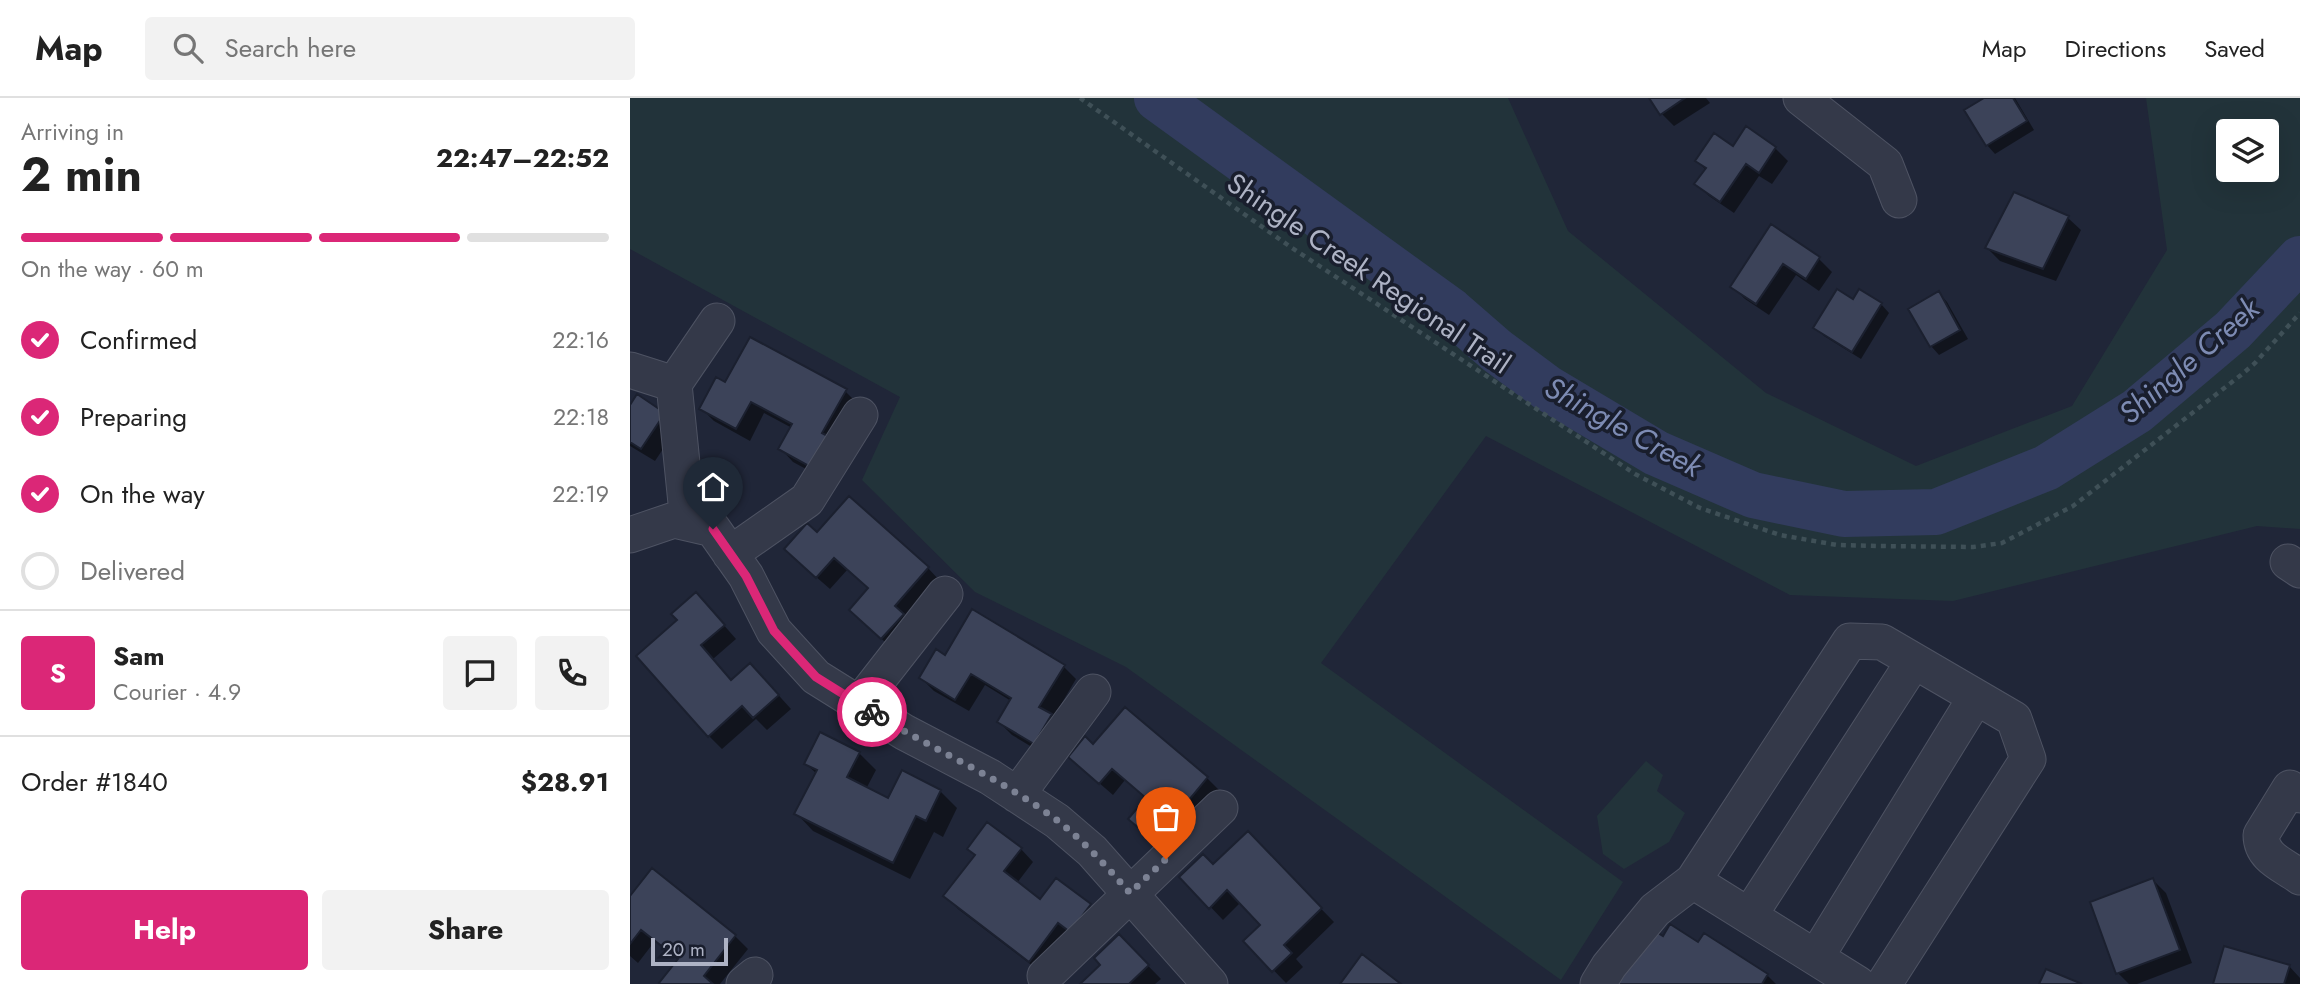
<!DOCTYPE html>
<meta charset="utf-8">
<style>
:root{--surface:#fff;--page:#f2f2f2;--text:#222;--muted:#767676;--line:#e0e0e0;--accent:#db2777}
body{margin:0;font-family:Jost,sans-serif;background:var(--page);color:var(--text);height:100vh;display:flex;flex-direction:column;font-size:26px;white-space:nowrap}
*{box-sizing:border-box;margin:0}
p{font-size:23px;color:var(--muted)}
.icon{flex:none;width:38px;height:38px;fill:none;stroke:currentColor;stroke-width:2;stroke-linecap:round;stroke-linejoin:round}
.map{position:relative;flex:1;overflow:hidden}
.details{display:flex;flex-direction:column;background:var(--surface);width:630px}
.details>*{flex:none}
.buttons{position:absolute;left:1586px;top:21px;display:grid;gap:14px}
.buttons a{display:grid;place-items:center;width:63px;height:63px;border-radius:7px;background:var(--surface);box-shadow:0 7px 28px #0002;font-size:35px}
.scale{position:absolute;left:21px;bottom:18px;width:77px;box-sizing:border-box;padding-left:7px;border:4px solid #aeb3c5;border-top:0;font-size:19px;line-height:24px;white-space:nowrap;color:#aeb3c5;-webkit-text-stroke:5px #191e2d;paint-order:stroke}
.pin{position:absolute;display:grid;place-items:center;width:60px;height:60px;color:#fff;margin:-72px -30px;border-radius:50% 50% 50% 0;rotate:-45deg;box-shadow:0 0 7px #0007}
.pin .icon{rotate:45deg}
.courier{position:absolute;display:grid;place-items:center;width:70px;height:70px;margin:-35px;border:5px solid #db2777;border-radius:50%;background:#fff;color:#222;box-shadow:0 2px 9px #0007}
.summary em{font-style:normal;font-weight:700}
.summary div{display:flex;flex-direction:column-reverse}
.summary{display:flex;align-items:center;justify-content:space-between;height:119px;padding:0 21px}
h1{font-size:46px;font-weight:700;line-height:52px}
.bar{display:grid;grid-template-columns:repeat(4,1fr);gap:10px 7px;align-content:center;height:84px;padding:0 21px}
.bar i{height:9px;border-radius:5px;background:var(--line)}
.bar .selected{background:var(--accent)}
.bar p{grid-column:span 4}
.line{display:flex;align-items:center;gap:18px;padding:0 21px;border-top:2px solid var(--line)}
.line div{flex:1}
.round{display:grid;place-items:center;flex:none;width:74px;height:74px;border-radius:7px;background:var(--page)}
ol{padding:0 21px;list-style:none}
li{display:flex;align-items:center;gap:21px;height:77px}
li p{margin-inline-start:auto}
li .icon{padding:7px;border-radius:50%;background:var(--accent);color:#fff;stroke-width:4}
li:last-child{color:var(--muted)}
li i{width:38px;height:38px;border:4px solid var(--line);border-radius:50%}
.action{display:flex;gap:14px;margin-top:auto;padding:14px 21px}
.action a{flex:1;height:80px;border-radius:7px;background:var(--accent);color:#fff;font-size:28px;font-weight:700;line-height:80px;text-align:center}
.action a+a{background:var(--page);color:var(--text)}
header{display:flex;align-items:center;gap:42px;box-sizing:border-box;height:98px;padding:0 35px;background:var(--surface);border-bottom:2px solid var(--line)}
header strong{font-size:33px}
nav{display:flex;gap:38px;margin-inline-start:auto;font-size:24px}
.search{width:490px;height:63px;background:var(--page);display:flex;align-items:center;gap:18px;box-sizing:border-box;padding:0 24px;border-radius:7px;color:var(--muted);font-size:26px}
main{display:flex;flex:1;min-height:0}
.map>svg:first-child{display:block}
</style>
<header>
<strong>Map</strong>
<div class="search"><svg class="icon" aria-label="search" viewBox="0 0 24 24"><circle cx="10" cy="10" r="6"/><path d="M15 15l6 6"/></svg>Search here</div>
<nav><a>Map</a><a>Directions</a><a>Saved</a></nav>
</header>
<main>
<section class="details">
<div class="summary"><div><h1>2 min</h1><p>Arriving in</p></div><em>22:47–22:52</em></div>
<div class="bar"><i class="selected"></i><i class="selected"></i><i class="selected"></i><i></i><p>On the way · 60 m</p></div>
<ol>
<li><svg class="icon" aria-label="check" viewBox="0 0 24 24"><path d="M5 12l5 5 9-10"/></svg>Confirmed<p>22:16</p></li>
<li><svg class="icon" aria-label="check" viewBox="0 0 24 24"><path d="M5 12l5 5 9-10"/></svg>Preparing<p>22:18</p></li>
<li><svg class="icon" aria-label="check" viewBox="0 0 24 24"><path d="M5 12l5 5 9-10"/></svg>On the way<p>22:19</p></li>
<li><i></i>Delivered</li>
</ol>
<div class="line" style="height:126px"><b class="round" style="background:var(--accent);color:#fff">S</b><div><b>Sam</b><p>Courier · 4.9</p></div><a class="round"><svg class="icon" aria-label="chat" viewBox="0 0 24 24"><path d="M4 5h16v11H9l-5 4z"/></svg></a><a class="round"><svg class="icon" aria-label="phone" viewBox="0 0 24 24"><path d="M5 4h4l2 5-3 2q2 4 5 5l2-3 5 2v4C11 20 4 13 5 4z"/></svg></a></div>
<div class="line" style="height:91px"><div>Order #1840</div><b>$28.91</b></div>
<div class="action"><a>Help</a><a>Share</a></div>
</section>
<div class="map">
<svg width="1670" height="886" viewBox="0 0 1670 886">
<rect width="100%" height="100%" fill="#202638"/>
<!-- green -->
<path fill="#22333a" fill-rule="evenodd" d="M 0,0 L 878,0 L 938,133 L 1136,295 L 1286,368 L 1442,308 L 1537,152 L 1516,0 L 1670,0 L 1670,431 L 1627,428 L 1323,503 L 1160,497 L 856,338 L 691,565 L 993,784 L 931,882 L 496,569 L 345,494 L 232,382 L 270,299 L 0,151 ZM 1598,33 L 1636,33 L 1636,72 L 1598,72 Z
M 1016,663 L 1033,677 L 1027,693 L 1055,715 L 1039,744 L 994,771 L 973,756 L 967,718 Z"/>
<!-- shadow -->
<path fill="#0007" d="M 1021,0 L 1076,0 L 1080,5 L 1044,28 L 1031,15 Z
M 1357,0 L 1385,0 L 1404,32 L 1365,56 L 1357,47 Z
M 1117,31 L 1145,50 L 1158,63 L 1142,86 L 1129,78 L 1104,115 L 1079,98 L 1067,86 L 1076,72 L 1067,63 L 1103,50 Z
M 1438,120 L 1451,132 L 1426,183 L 1370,163 L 1357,150 Z
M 1142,129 L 1189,161 L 1202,174 L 1189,193 L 1166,177 L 1139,217 L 1115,201 L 1102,188 Z
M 1309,195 L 1317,204 L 1338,241 L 1309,257 L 1301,248 Z
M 1223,203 L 1251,206 L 1259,215 L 1231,261 L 1194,238 L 1186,230 Z
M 96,287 L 215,293 L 228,306 L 200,384 L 163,364 L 151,351 L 162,330 L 134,315 L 120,343 L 84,323 L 71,310 Z
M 7,299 L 47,330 L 25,363 L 0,348 L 0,310 Z
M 187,437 L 298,470 L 310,483 L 265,553 L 234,525 L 240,491 L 218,471 L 200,491 L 169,464 Z
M 78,509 L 106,541 L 83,561 L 102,583 L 133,580 L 161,611 L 137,632 L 126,621 L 92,651 L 79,638 L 49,523 Z
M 315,559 L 433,568 L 446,581 L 423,620 L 417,658 L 382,637 L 369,624 L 381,603 L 355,587 L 339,613 L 304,593 L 291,580 Z
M 464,648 L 577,680 L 590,693 L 556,733 L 495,682 L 483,697 L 453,671 Z
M 229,655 L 246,672 L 236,691 L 259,702 L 310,693 L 327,710 L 313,739 L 304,734 L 280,781 L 183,733 L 167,716 L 187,676 L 176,666 Z
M 617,735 L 704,824 L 666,861 L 673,869 L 656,885 L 615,843 L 633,827 L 611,804 L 593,822 L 552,779 L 583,768 Z
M 391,751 L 403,764 L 387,785 L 410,804 L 460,808 L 473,821 L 412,875 L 328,811 L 316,798 Z
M 1523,782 L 1536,795 L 1562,865 L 1507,886 L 1499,886 L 1488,875 L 1462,805 Z
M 0,801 L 105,838 L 118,851 L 90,886 L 33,886 L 31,884 L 49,862 L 25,843 L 8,865 L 0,858 Z
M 489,838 L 531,881 L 525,886 L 452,886 L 473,867 Z
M 1034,840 L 1068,846 L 1137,877 L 1146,886 L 982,886 Z
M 1595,850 L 1659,868 L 1670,880 L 1670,886 L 1585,886 Z"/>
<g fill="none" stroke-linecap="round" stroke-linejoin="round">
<!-- river -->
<path stroke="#323c5e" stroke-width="46" d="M 527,0 L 821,213 L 867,253 L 917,290 L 1026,355 L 1123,397 L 1214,416 L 1306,414 L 1416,370 L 1507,313 L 1603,232 L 1670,161"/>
</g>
<!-- building -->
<path fill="#3c4359" stroke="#1b202f" stroke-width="2" d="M 1019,0 L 1055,0 L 1030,17 Z
M 1354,0 L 1383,0 L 1397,23 L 1356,48 L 1334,12 Z
M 1116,28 L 1146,49 L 1129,75 L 1116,66 L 1090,104 L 1064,86 L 1076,70 L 1065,63 L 1084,35 L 1103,48 Z
M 1384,94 L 1439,118 L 1413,171 L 1355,150 Z
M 1141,126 L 1190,159 L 1176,181 L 1153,166 L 1126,206 L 1100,189 Z
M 1207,191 L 1223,201 L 1229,191 L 1252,205 L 1222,254 L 1183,230 Z
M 1309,193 L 1330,232 L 1300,249 L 1278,211 Z
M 120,239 L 217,291 L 192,335 L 203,341 L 186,372 L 148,351 L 162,326 L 121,304 L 106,331 L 69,311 L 86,279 L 95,284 Z
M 7,296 L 35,315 L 11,351 L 0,344 L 0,307 Z
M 219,398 L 299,469 L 265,508 L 274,516 L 251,541 L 219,512 L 238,490 L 204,460 L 186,480 L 154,451 L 177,425 L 187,434 Z
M 66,494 L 95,527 L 71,547 L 101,582 L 120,565 L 149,597 L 123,620 L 112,608 L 78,639 L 6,558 L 47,522 L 41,516 Z
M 342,511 L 435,567 L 409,609 L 422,616 L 404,646 L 367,624 L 381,600 L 341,576 L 325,602 L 289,580 L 306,551 L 315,557 Z
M 495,609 L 578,679 L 544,720 L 552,726 L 532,750 L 498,721 L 516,700 L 482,671 L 469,686 L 438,659 L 455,638 L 463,646 Z
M 190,634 L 230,654 L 217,679 L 258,700 L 272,672 L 311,692 L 296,723 L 286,718 L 263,765 L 164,716 L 187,672 L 174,666 Z
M 357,724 L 392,750 L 374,773 L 410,801 L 426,780 L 461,806 L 440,834 L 428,825 L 399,864 L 313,798 L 345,757 L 337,751 Z
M 618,733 L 692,810 L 654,847 L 662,855 L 642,874 L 613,843 L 630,827 L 597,792 L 579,811 L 549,779 L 573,756 L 583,766 Z
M 22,770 L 106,837 L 74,878 L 83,886 L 30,886 L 29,885 L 48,861 L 11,832 L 0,846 L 0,798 Z
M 1523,780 L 1550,852 L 1486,876 L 1460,804 Z
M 1040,826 L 1068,844 L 1074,835 L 1138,876 L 1132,886 L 980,886 L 1017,828 L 1033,838 Z
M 489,836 L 519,867 L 499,886 L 450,886 L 470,867 L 464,860 Z
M 1594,848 L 1660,867 L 1654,886 L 1583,886 Z
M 732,856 L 771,886 L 710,886 Z
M 1416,871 L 1452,886 L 1409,886 Z"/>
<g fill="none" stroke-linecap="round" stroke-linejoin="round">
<defs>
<path id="minor" d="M 1171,0 L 1255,66 L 1269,102
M 0,272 L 44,286
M 58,425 L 44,286 L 87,223
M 0,437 L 44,422 L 83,431 L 116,478 L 144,533 L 186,579 L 274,634 L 360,679 L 427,723 L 462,753 L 580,886
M 100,456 L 177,402 L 230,317
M 1658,464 L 1670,472
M 229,606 L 315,496
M 387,697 L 463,594
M 1670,697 L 1660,690 L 1631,737 C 1631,760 1654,767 1670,779
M 1119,818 L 1284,563
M 1186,859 L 1346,599
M 415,878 L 590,710
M 114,886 L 125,877
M 968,886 L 979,868 L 1025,812 L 1063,783
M 1228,886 L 1063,783 L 1220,543 L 1252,544 L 1384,621 L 1398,661 L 1254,886"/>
</defs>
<!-- minor casing -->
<use href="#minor" stroke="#4e5363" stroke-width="37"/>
<!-- path -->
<path stroke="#3f5057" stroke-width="4.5" stroke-dasharray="5 5" stroke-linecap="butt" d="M 450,0 L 662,150 L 1005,376 L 1070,410 L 1150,437 L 1207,447 L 1248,448 L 1343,449 L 1372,445 L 1443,408 L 1611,277 L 1625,265 L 1670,215"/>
<!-- minor -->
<use href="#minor" stroke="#343949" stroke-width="35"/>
</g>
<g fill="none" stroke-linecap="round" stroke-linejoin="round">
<!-- done -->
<path stroke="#7c8294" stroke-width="7" stroke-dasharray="0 12.6" d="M 242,614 C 303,652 371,680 428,723 C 455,744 478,770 500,795 L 536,761"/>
<!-- route -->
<path stroke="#db2777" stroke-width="9" d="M 83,431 L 116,478 L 144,533 L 186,579 L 242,614"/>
</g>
<g text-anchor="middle" stroke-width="7" stroke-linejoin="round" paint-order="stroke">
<!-- street labels -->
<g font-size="28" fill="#aeb3c5" stroke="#191e2d">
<text transform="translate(739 175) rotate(34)" y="10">Shingle Creek Regional Trail</text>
</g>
<!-- water labels -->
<g font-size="30" font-style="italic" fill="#7d8bb3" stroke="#191e2d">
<text transform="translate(1559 263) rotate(-41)" y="10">Shingle Creek</text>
<text transform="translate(993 329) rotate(29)" y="10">Shingle Creek</text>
</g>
</g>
</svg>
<div class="buttons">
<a><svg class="icon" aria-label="layers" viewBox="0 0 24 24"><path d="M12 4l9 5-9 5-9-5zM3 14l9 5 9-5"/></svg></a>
</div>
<div class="scale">20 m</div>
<div class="pin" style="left:536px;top:761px;background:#ea580c"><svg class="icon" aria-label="bag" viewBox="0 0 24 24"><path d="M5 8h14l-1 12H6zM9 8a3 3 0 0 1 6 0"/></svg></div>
<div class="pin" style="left:83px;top:431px;background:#1f2937"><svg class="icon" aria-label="home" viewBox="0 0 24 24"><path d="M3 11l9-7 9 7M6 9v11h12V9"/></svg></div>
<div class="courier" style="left:242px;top:614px"><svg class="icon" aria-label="bike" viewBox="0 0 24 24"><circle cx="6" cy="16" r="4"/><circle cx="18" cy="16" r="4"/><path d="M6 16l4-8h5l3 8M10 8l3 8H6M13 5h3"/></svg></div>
</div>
</main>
